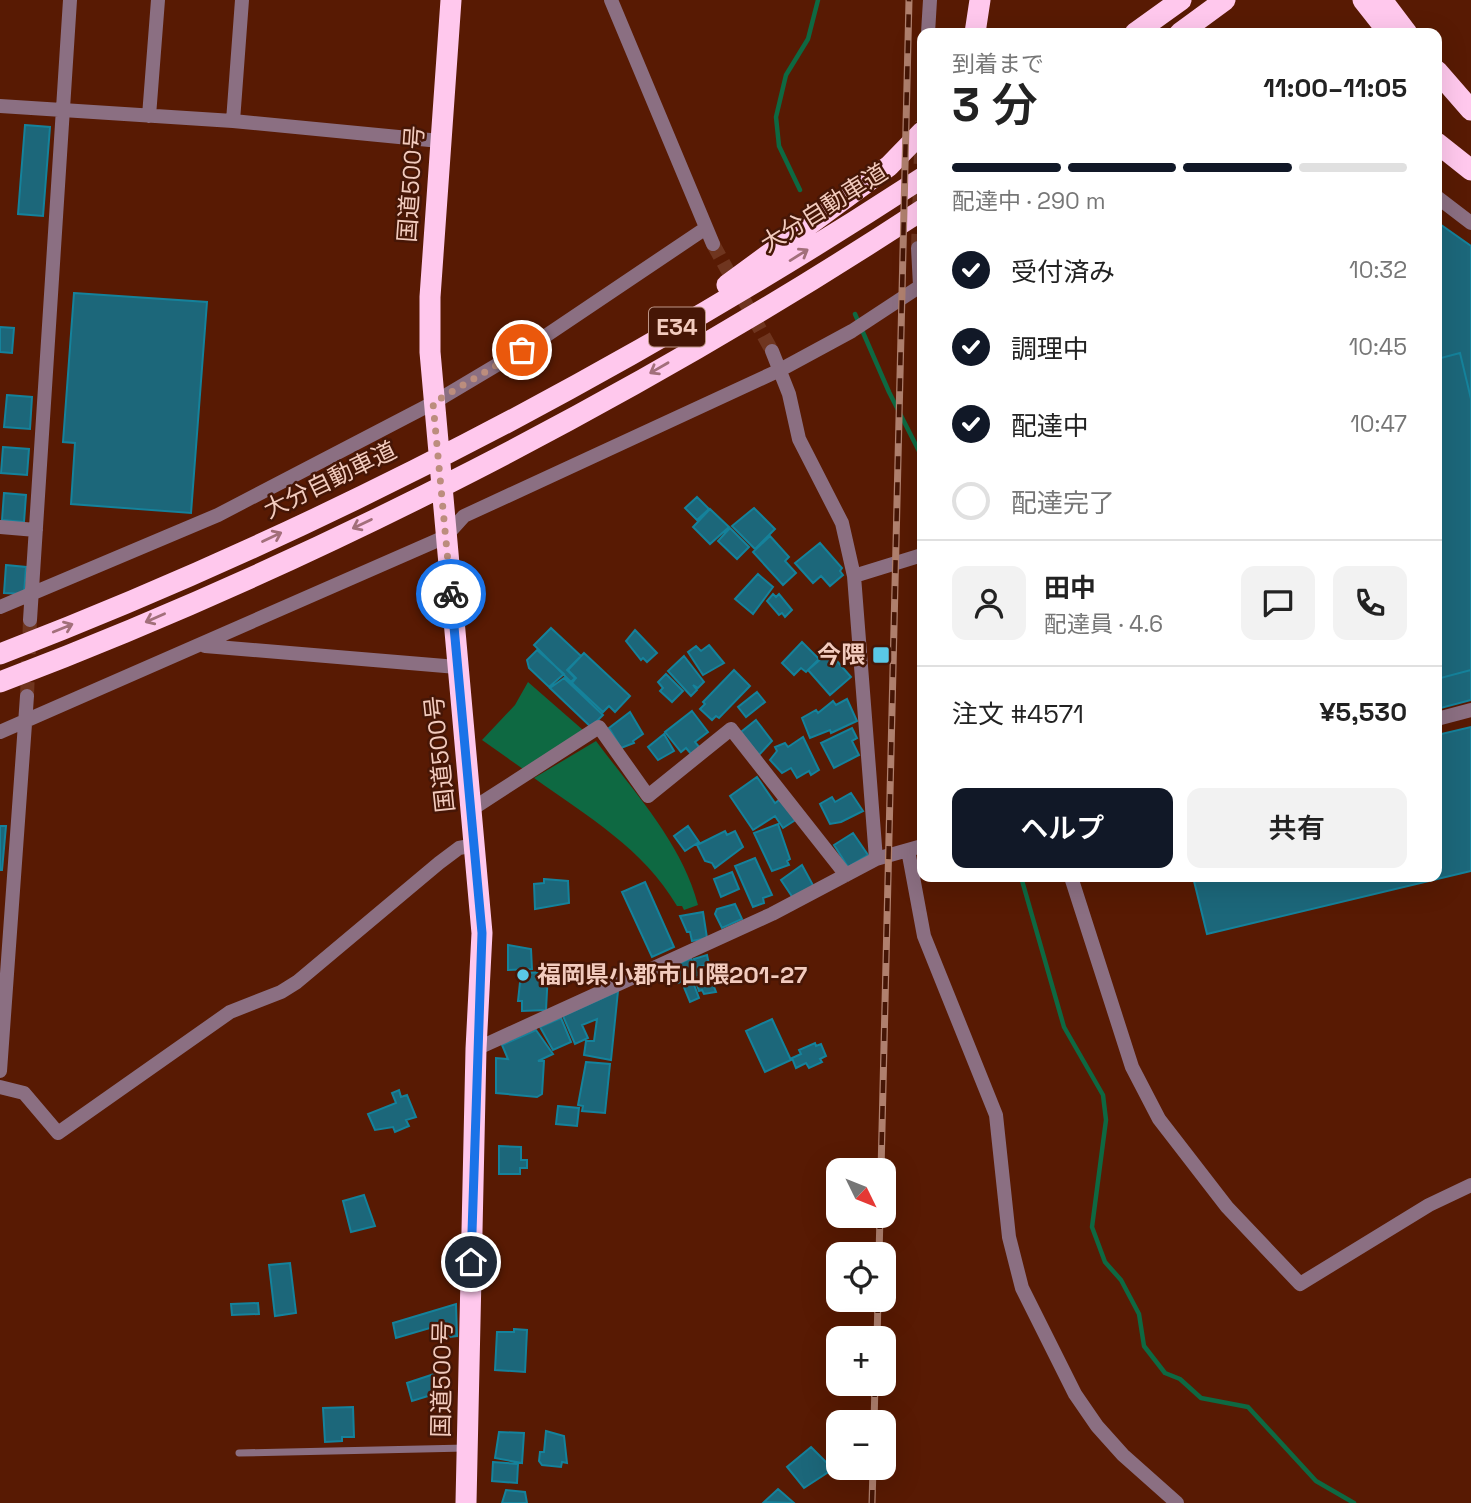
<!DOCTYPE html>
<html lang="ja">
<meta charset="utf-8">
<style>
:root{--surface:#fff;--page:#f2f2f2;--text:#222;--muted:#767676;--line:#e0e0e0;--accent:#111827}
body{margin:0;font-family:"Space Grotesk","Noto Sans JP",sans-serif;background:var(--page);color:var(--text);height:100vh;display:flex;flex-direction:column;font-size:26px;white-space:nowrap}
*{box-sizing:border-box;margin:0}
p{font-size:23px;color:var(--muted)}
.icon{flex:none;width:38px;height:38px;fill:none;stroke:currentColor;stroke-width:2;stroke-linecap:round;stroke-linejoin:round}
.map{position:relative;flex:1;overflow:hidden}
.details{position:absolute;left:917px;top:28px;width:525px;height:854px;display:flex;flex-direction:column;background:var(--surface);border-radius:14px;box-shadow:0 7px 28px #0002}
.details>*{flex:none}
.needle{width:46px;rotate:133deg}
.fabs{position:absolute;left:826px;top:1158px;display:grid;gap:14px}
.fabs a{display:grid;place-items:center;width:70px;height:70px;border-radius:14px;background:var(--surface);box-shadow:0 7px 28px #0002;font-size:35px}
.pin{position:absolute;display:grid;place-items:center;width:60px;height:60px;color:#fff;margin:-30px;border:4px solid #fff;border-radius:50%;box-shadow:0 2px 7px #0007}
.courier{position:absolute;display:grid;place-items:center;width:70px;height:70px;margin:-35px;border:5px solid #1a73e8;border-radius:50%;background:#fff;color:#222;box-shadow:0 2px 9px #0007}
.summary em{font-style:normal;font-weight:600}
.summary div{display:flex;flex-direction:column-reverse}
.summary{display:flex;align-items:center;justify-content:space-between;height:119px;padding:0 35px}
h1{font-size:46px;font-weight:600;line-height:52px}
.bar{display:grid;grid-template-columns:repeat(4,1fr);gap:10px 7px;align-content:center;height:84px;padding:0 35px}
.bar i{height:9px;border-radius:5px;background:var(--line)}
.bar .active{background:var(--accent)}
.bar p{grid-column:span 4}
.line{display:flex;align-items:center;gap:18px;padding:0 35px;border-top:2px solid var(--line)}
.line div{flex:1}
.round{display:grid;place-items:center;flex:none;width:74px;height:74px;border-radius:14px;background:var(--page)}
ol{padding:0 35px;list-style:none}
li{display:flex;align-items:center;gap:21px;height:77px}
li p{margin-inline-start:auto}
li .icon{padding:7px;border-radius:50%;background:var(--accent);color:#fff;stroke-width:4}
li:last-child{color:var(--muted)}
li i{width:38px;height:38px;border:4px solid var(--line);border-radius:50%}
.cta{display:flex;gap:14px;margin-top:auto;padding:14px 35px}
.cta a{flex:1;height:80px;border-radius:14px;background:var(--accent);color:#fff;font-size:28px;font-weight:600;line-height:80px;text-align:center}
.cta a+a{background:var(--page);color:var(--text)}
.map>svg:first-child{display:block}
</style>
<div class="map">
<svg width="1471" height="1503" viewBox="0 0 1471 1503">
<rect width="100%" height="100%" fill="#581a03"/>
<!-- water -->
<path fill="#0e6942" d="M 528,682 L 583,730 L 523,769 L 482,740 L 515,705 Z
M 596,741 C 634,792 682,843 698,905 L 684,910 L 682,906 L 677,906 C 643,848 588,817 534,778 Z"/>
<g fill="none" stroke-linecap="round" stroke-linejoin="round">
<!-- stream -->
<path stroke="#0e6942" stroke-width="4.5" d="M 800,190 L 779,146 L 776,117 L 786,75 L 808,39 L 818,0
M 855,314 L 889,392 L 922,457
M 1021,877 L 1064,1027 L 1103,1095 L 1106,1120 L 1092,1227 L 1105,1262 L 1121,1280 L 1139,1314 L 1144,1346 L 1165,1373 L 1180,1379 L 1201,1398 L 1248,1407 L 1316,1481 L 1354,1503"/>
</g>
<!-- building -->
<path fill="#1c677a" stroke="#15829b" stroke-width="2" d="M 25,125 L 50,127 L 43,216 L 18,214 Z
M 1437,222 L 1471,246 L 1471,700 L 1437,709 Z
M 74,293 L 207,302 L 191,513 L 71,504 L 75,443 L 63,442 Z
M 0,327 L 14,328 L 12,353 L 0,352 Z
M 1460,353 L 1471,399 L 1471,670 L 1437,679 L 1437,359 Z
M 7,395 L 32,397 L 30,429 L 4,427 Z
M 3,447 L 29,449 L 27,475 L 1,473 Z
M 4,493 L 26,495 L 24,522 L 2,520 Z
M 697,497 L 709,509 L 697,520 L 685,508 Z
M 754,508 L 775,529 L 755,549 L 732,526 Z
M 710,509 L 729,527 L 710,544 L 693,527 Z
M 730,528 L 749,547 L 737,559 L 718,541 Z
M 770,536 L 789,557 L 785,561 L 796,573 L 783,585 L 753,552 Z
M 820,543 L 842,568 L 840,571 L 843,575 L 830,586 L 821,576 L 813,583 L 795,563 Z
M 6,565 L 26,567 L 24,594 L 4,593 Z
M 758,574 L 773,587 L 753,614 L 735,599 Z
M 773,594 L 776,597 L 779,594 L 792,610 L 785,617 L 782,613 L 779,615 L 767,601 Z
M 551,628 L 581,656 L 567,670 L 575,678 L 571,682 L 534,645 Z
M 635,630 L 657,653 L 647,662 L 643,658 L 641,660 L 626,641 Z
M 802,642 L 819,659 L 806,672 L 801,668 L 794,675 L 782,663 Z
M 709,645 L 724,663 L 703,675 L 688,652 L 696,646 L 701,651 Z
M 537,650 L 564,674 L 549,687 L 529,668 L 527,660 Z
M 829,652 L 851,677 L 830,695 L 808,670 Z
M 584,653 L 630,696 L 615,712 L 609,706 L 603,712 L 572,683 L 576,678 L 568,670 Z
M 684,656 L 704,682 L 698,688 L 693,685 L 697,690 L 691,696 L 668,671 Z
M 734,670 L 750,686 L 719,718 L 716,716 L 712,720 L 700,709 L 705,704 L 703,702 Z
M 666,674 L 683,691 L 672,702 L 660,691 L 663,688 L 658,682 Z
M 564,678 L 603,715 L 591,727 L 550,688 Z
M 757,692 L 765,702 L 746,717 L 738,707 Z
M 847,699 L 857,721 L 831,733 L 830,730 L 810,738 L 802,718 L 816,710 L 818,713 L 833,701 L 836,705 Z
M 692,711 L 708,732 L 695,742 L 700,748 L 691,754 L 686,748 L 681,752 L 665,732 Z
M 630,712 L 643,734 L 633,741 L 634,743 L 621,748 L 609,728 Z
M 756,720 L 772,741 L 759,755 L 741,732 Z
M 1471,727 L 1471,871 L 1207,934 L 1193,877 L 1437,877 L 1437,735 Z
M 852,728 L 857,738 L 852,741 L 859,755 L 834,768 L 821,743 Z
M 664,734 L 674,751 L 658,760 L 648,747 Z
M 803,737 L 819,770 L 811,775 L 809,771 L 797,778 L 791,768 L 782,773 L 770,760 L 777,751 L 775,747 L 785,743 L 788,747 Z
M 757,777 L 775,803 L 782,798 L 797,819 L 783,828 L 775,816 L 753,830 L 730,796 Z
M 851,793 L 863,811 L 841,822 L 830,824 L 820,804 L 832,797 L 835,802 Z
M 778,824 L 790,859 L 787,861 L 789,865 L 772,871 L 754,833 Z
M 0,826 L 6,826 L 2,870 L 0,870 Z
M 688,826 L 699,842 L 685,851 L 674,836 Z
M 725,831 L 727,835 L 735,831 L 743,847 L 715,868 L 712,863 L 705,861 L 697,845 Z
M 853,833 L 868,855 L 848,867 L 834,845 Z
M 755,858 L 772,895 L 763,898 L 764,903 L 753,907 L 735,866 Z
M 802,865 L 814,887 L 793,898 L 781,880 Z
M 732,872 L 739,889 L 721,897 L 714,879 Z
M 544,879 L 568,881 L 569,903 L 535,909 L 534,884 L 544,883 Z
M 645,882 L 674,947 L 652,957 L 622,892 Z
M 735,904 L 742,919 L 722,928 L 715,914 L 717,909 Z
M 703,912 L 707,938 L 692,941 L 690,932 L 687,932 L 680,916 Z
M 508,945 L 531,949 L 532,969 L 508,970 Z
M 707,955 L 709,964 L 696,968 L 694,959 Z
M 691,958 L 698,975 L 678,983 L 672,967 Z
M 548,972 L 546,1010 L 522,1011 L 522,1001 L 518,1001 L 521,973 Z
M 709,974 L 716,992 L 704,994 L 702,990 L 699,991 L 695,979 Z
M 693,982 L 699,998 L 690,1002 L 683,985 Z
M 618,991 L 611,1060 L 584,1055 L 586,1041 L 594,1041 L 597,1019 L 582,1025 L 588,1038 L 575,1044 L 563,1016 Z
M 561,1018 L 571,1042 L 553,1050 L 540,1027 Z
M 772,1019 L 791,1060 L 765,1072 L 746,1031 Z
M 536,1030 L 553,1054 L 538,1061 L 544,1061 L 542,1094 L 537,1097 L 496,1093 L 496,1058 L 508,1059 L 502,1045 Z
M 815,1043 L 816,1046 L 821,1044 L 826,1056 L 820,1059 L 822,1062 L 809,1068 L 806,1063 L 796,1068 L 792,1058 L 801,1054 L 799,1050 Z
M 586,1062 L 610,1064 L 605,1113 L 582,1111 L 583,1106 L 578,1105 Z
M 399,1090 L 401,1097 L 407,1095 L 416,1117 L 406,1120 L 409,1126 L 395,1132 L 393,1127 L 375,1130 L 368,1114 L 396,1103 L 392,1093 Z
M 558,1106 L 579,1108 L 577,1126 L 556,1124 Z
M 499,1146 L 521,1147 L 521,1160 L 527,1160 L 527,1168 L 520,1168 L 520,1174 L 499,1174 Z
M 364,1195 L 375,1226 L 351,1232 L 343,1201 Z
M 290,1263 L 296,1313 L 275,1316 L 269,1265 Z
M 258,1303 L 259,1314 L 232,1315 L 231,1304 Z
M 456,1304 L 457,1336 L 441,1338 L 440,1325 L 396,1338 L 393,1323 Z
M 514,1329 L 527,1330 L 525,1372 L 495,1370 L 497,1332 L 514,1332 Z
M 434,1374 L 436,1380 L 440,1379 L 444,1391 L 412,1401 L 407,1383 Z
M 353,1407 L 354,1437 L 342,1437 L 342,1441 L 325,1442 L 323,1408 Z
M 546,1431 L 564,1436 L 567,1463 L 562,1462 L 561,1467 L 542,1465 L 539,1461 L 540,1452 L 544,1452 Z
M 499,1432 L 524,1433 L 522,1463 L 495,1458 Z
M 811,1447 L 833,1469 L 804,1488 L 787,1467 Z
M 493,1462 L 518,1464 L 517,1483 L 492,1481 Z
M 778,1489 L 794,1503 L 764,1502 Z
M 506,1490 L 525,1492 L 527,1503 L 502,1503 Z"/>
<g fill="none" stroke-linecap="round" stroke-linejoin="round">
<!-- street-tunnel -->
<path stroke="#6f351f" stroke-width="14" stroke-dasharray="14 7" stroke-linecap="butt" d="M 713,244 L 772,351
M 918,248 L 922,121
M 27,696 L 30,620"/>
<!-- lane -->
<path stroke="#8b6f82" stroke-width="7" d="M 239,1453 L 466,1448"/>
<!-- street -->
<path stroke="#8b6f82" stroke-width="14" d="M 611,0 L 713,244
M 928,33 L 930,0
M 0,106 L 233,121 L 440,141
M 149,116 L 158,0
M 233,121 L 242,0
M 1437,197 L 1471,223
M 918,248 L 920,286
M 772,351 L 789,394 L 799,439 L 842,523 L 854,576 L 876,859
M 0,527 L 36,530
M 854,576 L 922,555
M 0,607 L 218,515 L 433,403 L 544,337 L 706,228
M 30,620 L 70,0
M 205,646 L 457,667
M 1437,719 L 1471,710
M 0,732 L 445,537 L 464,516 L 780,370 L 852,331 L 922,285
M 472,809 L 599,727 L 648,796 L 731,729 L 846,875
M 908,850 L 924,936 L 996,1115 L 1009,1237 L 1022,1288 L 1075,1394 L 1097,1426 L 1123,1455 L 1177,1503
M 1071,877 L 1132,1067 L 1159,1119 L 1227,1207 L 1300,1284 L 1429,1205 L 1471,1185
M 476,1049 L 772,914 L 876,859 L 922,846
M 0,1071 L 27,696
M 0,1087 L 24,1093 L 58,1133 L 230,1012 L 281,992 L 297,982 L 439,863 L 459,848 L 475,845"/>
<!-- highway -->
<path stroke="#ffc8ed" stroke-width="21" d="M 451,0 L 430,297 L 430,352 L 482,933 L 476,1049 L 466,1503
M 1363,0 L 1389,33
M 1385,4 L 1407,33
M 975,33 L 980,0
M 1135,33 L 1181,0
M 1180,33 L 1225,0
M 1437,71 L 1471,110
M 1437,143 L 1471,170
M 727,285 L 889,166 L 922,132
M 0,654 C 322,530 633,366 922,178
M 0,682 C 318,561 638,396 922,210"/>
<defs>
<path id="rail" d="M 881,1171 L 909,0
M 879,1255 L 880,1216
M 877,1339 L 878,1300
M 874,1423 L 875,1384
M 872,1503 L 873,1468"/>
</defs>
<!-- rail casing -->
<use href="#rail" stroke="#b0806e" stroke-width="7"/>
<!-- rail -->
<use href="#rail" stroke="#461606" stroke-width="4.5" stroke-dasharray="13" stroke-linecap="butt"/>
</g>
<!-- one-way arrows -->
<defs><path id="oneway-shaft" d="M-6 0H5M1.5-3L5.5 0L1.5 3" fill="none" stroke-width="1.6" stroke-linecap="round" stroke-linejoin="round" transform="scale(1.75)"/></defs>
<g stroke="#a26f7a">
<use href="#oneway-shaft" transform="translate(799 255) rotate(-32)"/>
<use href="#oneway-shaft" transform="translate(659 368) rotate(150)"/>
<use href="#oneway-shaft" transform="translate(362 524) rotate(154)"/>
<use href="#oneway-shaft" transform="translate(272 537) rotate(-25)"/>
<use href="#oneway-shaft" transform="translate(155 618) rotate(156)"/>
<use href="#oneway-shaft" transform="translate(63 628) rotate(-22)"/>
</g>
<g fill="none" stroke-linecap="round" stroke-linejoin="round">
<!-- done -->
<path stroke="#bc8d7d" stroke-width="7" stroke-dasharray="0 12.6" d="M 451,594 L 433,403 L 522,350"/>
<!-- route -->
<path stroke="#1a73e8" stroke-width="9" d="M 451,594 L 482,933 L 471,1262"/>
</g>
<!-- markers -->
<g fill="#5ac8e6" stroke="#461606" stroke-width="2.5">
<rect x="872" y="646" width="18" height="18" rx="3.5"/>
<circle cx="523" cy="975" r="7"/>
</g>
<g text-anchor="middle" stroke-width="5" stroke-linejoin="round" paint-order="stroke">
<!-- shield labels -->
<rect fill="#461606" stroke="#be9587" stroke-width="2" x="649" y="307.5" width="56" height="39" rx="5"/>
<g font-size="23" font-weight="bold" fill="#f2cbbe">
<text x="677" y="335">E34</text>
</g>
<!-- street labels -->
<g font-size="24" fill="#f2cbbe" stroke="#461606">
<text transform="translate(411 184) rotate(-86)" y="8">国道500号</text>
<text transform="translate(824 208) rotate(-32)" y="8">大分自動車道</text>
<text transform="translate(330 480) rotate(-26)" y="8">大分自動車道</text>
<text transform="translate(440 754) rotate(-96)" y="8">国道500号</text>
<text transform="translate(442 1379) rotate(-89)" y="8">国道500号</text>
</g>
<!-- poi labels -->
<g font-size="24" font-weight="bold" fill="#f2cbbe" stroke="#461606" text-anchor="end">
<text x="865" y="663">今隈</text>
<text x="537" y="983" text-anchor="start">福岡県小郡市山隈201-27</text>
</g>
</g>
</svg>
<div class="fabs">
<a><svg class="needle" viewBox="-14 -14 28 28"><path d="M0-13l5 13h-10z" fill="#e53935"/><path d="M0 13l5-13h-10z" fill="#767676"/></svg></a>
<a><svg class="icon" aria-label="locate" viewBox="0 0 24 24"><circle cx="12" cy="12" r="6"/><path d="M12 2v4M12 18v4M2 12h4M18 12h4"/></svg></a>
<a>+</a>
<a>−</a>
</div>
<div class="pin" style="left:522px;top:350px;background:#ea580c"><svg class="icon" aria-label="bag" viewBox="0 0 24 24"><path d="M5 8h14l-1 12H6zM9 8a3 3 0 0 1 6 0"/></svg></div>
<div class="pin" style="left:471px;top:1262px;background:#1f2937"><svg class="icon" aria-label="home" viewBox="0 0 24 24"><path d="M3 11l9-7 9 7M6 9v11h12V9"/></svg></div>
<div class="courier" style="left:451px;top:594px"><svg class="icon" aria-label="bike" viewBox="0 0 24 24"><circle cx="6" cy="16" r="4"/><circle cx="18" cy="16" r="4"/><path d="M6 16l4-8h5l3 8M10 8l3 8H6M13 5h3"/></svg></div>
<section class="details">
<div class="summary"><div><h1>3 分</h1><p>到着まで</p></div><em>11:00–11:05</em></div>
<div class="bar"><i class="active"></i><i class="active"></i><i class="active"></i><i></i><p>配達中 · 290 m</p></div>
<ol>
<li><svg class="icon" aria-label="check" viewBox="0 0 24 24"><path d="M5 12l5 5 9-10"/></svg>受付済み<p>10:32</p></li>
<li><svg class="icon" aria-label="check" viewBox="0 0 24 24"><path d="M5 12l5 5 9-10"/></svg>調理中<p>10:45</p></li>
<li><svg class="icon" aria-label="check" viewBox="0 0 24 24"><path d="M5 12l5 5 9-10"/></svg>配達中<p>10:47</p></li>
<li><i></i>配達完了</li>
</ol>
<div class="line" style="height:126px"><a class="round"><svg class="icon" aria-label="person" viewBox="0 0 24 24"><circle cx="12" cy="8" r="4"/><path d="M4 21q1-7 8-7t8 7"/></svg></a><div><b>田中</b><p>配達員 · 4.6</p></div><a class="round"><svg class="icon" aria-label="chat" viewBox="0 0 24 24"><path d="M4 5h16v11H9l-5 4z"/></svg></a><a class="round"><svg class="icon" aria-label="phone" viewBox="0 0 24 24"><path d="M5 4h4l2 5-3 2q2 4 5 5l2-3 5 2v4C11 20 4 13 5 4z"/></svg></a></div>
<div class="line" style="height:91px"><div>注文 #4571</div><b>¥5,530</b></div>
<div class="cta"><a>ヘルプ</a><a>共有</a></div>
</section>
</div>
